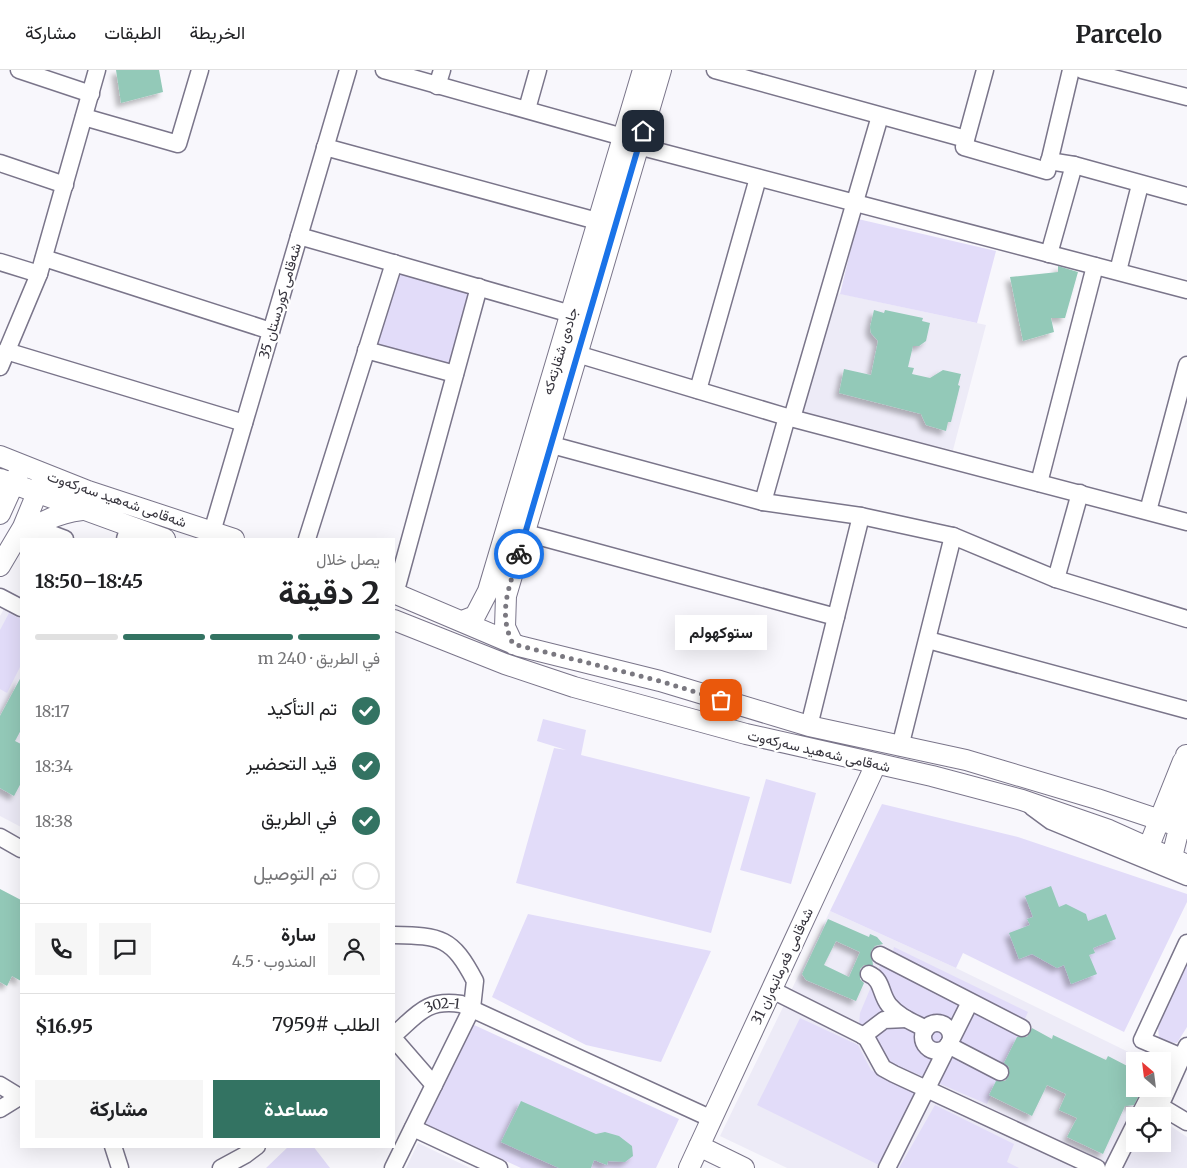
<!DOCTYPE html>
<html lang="ar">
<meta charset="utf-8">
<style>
:root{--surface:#fff;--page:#f6f6f6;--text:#202124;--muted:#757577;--line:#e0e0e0;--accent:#337362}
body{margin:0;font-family:Merriweather,Vazirmatn,serif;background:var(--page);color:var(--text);direction:rtl;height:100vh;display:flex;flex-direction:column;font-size:19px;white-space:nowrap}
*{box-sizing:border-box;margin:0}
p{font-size:16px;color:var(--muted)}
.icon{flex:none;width:28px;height:28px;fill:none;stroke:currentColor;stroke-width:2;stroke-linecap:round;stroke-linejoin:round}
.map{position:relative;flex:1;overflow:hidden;direction:ltr}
.sheet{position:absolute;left:20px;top:468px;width:375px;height:610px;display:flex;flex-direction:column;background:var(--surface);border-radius:0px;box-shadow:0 5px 20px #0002;direction:rtl}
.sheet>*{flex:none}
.needle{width:32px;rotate:332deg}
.tools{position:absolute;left:1126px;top:982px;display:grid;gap:10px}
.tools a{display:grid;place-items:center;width:45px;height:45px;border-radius:0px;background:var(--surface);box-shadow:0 5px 20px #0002;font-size:25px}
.pin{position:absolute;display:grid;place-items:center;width:42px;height:42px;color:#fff;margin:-21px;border-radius:10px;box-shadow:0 2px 8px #0006}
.courier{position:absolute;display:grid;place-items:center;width:50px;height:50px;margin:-25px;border:4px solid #1a73e8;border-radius:50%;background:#fff;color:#222;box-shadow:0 1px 6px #0007}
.bubble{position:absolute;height:35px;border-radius:0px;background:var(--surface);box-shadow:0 5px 20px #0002;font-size:16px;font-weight:700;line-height:35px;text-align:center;direction:rtl}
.headline em{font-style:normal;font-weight:700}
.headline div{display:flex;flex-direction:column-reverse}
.headline{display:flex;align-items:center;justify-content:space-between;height:85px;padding:0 15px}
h1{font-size:32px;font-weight:700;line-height:38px}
.bar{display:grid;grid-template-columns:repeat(4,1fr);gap:8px 5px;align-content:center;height:60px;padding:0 15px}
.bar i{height:6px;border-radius:4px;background:var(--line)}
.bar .on{background:var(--accent)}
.bar p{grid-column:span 4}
.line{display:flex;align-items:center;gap:12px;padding:0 15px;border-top:1px solid var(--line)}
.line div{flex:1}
.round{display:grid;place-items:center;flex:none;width:52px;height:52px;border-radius:0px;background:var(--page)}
ol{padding:0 15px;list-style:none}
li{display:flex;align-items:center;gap:15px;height:55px}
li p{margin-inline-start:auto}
li .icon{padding:5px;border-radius:50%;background:var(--accent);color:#fff;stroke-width:4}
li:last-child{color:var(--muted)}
li i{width:28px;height:28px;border:2px solid var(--line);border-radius:50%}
.primary-button{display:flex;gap:10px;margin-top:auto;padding:10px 15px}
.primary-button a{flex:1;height:58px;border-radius:0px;background:var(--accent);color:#fff;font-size:20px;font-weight:700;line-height:58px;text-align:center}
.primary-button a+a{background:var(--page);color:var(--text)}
header{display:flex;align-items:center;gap:30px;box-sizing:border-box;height:70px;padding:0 25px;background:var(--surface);border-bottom:1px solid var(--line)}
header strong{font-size:24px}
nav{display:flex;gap:28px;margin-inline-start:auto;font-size:18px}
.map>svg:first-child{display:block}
</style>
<header>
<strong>Parcelo</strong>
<nav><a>الخريطة</a><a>الطبقات</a><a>مشاركة</a></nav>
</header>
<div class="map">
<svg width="1187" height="1098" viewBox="0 0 1187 1098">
<defs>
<filter id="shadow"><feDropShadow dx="-4.5" dy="4.5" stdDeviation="2.5" flood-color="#0004"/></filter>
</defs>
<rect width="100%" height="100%" fill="#f8f7fc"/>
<!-- built -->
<path fill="#edebf7" d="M 832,222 L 986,255 L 953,380 L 798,344 Z
M 4,539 L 21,548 L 21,757 L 0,746 L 0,546 Z
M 830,841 L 956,898 L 1147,991 L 1135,991 L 1135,1019 L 1161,1019 L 1150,1043 L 1155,1046 L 1135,1046 L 1135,1074 L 1162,1074 L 1163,1051 L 1187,1067 L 1187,1098 L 787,1098 L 720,1066 Z
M 418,1073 L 470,1098 L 406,1098 Z"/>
<!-- green -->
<path fill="#e2dcf9" d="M 858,149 L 996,181 L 977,253 L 840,224 Z
M 397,203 L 470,223 L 450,295 L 376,275 Z
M 9,543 L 21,549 L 21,595 L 7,623 L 0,619 L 0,560 Z
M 543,649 L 586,660 L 581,685 L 750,727 L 711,863 L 516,813 L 554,678 L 566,680 L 537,671 Z
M 766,709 L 816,723 L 791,814 L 740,800 Z
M 882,734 L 1018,767 L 1187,824 L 1187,832 L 1124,962 L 963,883 L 956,898 L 830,841 Z
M 528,844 L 711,881 L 661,992 L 586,975 L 492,927 Z
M 894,877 L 1028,942 L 987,1034 L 889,992 L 870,959 L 859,954 L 860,943 L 881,893 L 889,897 Z
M 1187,892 L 1187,957 L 1177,973 L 1168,972 L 1159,968 L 1158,958 Z
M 800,948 L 858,975 L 871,1000 L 915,1023 L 879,1095 L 757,1035 Z
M 472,954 L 679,1049 L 656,1098 L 521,1098 L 425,1054 Z
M 935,1035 L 1014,1074 L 1007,1092 L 1019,1098 L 899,1098 Z
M 289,1076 L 313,1076 L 330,1098 L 266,1098 Z"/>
<!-- building -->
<path fill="#93c9b8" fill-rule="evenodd" filter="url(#shadow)" d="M 116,0 L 159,0 L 163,22 L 121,33 Z
M 1058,196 L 1078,202 L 1065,248 L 1051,248 L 1054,262 L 1023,271 L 1010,207 L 1058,202 Z
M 874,240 L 884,243 L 885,240 L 923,248 L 922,251 L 930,253 L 926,271 L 919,276 L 913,276 L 908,297 L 914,298 L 912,304 L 930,308 L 943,300 L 961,304 L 958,315 L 960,316 L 951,352 L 948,352 L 946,361 L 926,355 L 921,344 L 839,323 L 844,299 L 871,305 L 878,271 L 871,263 L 870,257 Z
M 21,607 L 21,660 L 15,671 L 21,674 L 21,713 L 14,726 L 0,718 L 0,646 Z
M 1051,816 L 1059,837 L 1066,834 L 1086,844 L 1088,851 L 1106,844 L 1116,869 L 1093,878 L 1095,883 L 1089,885 L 1097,904 L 1071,914 L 1064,895 L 1057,898 L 1032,884 L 1019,889 L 1009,863 L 1030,855 L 1027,849 L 1033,847 L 1025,826 Z
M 0,819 L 21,830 L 21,911 L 12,906 L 7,916 L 0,912 Z
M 828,849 L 869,867 L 870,864 L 877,867 L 883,874 L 875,876 L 871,881 L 873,895 L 864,895 L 860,899 L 860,909 L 864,913 L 856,931 L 806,910 L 802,904 ZM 836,871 L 860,882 L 849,907 L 824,895 Z
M 1032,958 L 1052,969 L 1053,965 L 1106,990 L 1108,986 L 1135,1000 L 1135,1019 L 1142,1019 L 1134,1035 L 1125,1036 L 1103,1084 L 1067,1067 L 1077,1048 L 1059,1040 L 1066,1024 L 1047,1015 L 1032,1046 L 989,1025 L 996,1011 L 1005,1011 L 1009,1006 L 1009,997 L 1004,993 L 1017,967 L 1027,967 Z
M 521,1031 L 596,1064 L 605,1062 L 619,1066 L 632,1076 L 633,1086 L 625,1092 L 608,1091 L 607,1095 L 594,1090 L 591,1098 L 559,1098 L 501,1072 Z"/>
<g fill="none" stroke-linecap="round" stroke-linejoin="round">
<defs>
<g id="minor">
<path d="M 19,0 L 91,24"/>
<path d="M 384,0 L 623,67"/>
<path d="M 715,0 L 966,69"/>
<path d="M 985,0 L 964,77 L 1047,101 L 1071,0"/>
<path d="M 1082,0 L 1187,27"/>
<path d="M 437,16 L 442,0"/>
<path d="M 527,39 L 538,0"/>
<path d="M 84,47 L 178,74 L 200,0"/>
<path d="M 638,76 L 1187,220"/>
<path d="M 325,77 L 597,151"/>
<path d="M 1049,91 L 1074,95 L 1187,126"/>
<path d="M 0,93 L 65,115"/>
<path d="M 299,166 L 571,244"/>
<path d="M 1049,184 L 1074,95"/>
<path d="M 44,188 L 271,261"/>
<path d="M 0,192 L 39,204"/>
<path d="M 1118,201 L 1140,115"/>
<path d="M 366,280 L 455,304"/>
<path d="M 6,281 L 244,353"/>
<path d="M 577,284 L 787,347 L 1187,452"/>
<path d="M 0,297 L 39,204 L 97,0"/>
<path d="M 698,320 L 758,108"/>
<path d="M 792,348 L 880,46"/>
<path d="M 552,375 L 763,432 L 861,446 L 953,466 L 1056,509 L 1187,549"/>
<path d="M 1039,413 L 1095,196"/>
<path d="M 763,432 L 787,347"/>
<path d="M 1148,441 L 1187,295"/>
<path d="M 212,462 L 348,0"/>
<path d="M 27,463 L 49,463 L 65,469"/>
<path d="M 526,463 L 836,547"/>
<path d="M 125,469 L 129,456"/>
<path d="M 307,469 L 394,193"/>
<path d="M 1056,509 L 1080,423"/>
<path d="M 395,524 L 479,217"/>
<path d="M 0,527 L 21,538"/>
<path d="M 928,570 L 1187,640"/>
<path d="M 809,656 L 861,446"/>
<path d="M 900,677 L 953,466"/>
<path d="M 1032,737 L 1051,751 L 1187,807"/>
<path d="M 0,767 L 21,779"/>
<path d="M 880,885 L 1022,958"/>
<path d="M 869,904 C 883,910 880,924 889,935 C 899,947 913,952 926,959"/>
<path d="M 772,920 L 866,967 L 883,998 L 894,1004 L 1097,1098"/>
<circle cx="937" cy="967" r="14"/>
<path id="s1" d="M 394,965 C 418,944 426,929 461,934 L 712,1049"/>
<path d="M 863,966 L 884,950 L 906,949"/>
<path d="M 394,969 L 434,1015"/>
<path d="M 948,975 L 1000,1002"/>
<path d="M 1187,976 L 1160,1036 L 1187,1052"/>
<path d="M 1182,987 L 1142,970 L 1187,873"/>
<path d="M 1162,999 L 1169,983"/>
<path d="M 0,1015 L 18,1026"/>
<path d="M 0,1039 L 21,1026"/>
<path d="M 1139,1046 L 1153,1019"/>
<path d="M 413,1058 L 499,1098"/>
<path d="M 113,1076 L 120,1098"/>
<path d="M 221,1098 L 245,1085 L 257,1076"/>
<path d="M 393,1098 L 472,938 L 475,911 C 452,867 441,866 394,865"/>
<path d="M 887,1098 L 970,932"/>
<path d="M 1113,1098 L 1135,1054"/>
</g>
<path id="major" d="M 0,386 L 88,421 L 234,469
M 0,409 L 165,469
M 0,444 L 19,402
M 19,470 C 37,452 57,443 82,440
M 0,496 L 23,457 L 42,411
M 394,523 L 519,576 L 660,611 L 809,656 L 966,690 L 1097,729 L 1187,759
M 394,550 L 505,594 L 574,617 L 746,664 L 932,706 L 1022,730 L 1109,760 L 1187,795
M 462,551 L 475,546 L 488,521 L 643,0
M 513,574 L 505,557 L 506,526 L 661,0
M 1149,776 L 1183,691
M 1172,787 L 1184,738 L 1186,685
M 699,1076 L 744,1098
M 689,1098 L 876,694"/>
</defs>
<!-- minor casing -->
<use href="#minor" stroke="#7a758a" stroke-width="19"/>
<!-- major casing -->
<use href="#major" stroke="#7a758a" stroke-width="22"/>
<!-- minor -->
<use href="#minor" stroke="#fff" stroke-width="16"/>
<!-- major -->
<use href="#major" stroke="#fff" stroke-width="20"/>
</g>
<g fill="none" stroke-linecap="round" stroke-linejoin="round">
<!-- done -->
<path stroke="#7a7880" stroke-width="5" stroke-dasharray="0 9" d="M 519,484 C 510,516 497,542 513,574 L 660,611 L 721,630"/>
<!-- route -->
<path stroke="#1a73e8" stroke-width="6" d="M 519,484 L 643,61"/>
</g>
<g text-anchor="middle" stroke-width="4.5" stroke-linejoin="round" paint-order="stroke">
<!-- street labels -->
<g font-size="14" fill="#36343d" stroke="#fff">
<text transform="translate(280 231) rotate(-74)" y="5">شەقامی کوردستان 35</text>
<text transform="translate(560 281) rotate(-73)" y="5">جادەی شقارتەکە</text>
<text transform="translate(117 429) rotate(19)" y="5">شەقامی شەهید سەرکەوت</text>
<text transform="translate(819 681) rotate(13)" y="5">شەقامی شەهید سەرکەوت</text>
<text transform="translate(782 896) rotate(-65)" y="5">شەقامی فەرمانبەران 31</text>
<text dy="5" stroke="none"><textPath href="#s1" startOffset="59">302-1</textPath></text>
</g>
</g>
</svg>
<div class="tools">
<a><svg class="needle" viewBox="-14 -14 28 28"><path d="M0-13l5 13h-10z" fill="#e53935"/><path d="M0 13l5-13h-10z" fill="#757577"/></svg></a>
<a><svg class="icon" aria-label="locate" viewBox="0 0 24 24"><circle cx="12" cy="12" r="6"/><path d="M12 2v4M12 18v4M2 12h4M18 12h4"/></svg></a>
</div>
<div class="pin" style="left:721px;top:630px;background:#ea580c"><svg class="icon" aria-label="bag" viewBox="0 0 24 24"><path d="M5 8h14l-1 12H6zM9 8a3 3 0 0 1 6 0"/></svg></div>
<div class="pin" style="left:643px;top:61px;background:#1f2937"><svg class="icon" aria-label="home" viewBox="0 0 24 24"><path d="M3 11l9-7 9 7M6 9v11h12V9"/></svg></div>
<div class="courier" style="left:519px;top:484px"><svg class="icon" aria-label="bike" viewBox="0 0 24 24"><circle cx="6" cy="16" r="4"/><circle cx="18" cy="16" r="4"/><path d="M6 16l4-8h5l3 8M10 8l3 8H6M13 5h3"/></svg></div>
<div class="bubble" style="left:675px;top:545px;width:92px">ستوكهولم</div>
<section class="sheet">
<div class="headline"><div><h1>2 دقيقة</h1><p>يصل خلال</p></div><em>18:45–18:50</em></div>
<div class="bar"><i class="on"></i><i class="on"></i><i class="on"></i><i></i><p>في الطريق · 240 m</p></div>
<ol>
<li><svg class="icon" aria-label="check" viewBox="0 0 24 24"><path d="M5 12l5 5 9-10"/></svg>تم التأكيد<p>18:17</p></li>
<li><svg class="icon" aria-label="check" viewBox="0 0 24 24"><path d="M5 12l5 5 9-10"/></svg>قيد التحضير<p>18:34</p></li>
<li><svg class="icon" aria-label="check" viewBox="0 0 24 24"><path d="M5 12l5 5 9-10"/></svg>في الطريق<p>18:38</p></li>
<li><i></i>تم التوصيل</li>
</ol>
<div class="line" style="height:90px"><a class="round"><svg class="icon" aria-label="person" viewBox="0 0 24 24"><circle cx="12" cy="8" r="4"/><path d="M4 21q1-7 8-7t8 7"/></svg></a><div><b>سارة</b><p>المندوب · 4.5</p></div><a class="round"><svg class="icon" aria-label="chat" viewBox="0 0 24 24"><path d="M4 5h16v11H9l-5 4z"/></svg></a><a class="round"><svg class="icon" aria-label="phone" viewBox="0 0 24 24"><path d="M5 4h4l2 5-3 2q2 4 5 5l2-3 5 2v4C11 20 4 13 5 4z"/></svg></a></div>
<div class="line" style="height:65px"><div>الطلب #7959</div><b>$16.95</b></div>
<div class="primary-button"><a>مساعدة</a><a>مشاركة</a></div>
</section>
</div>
